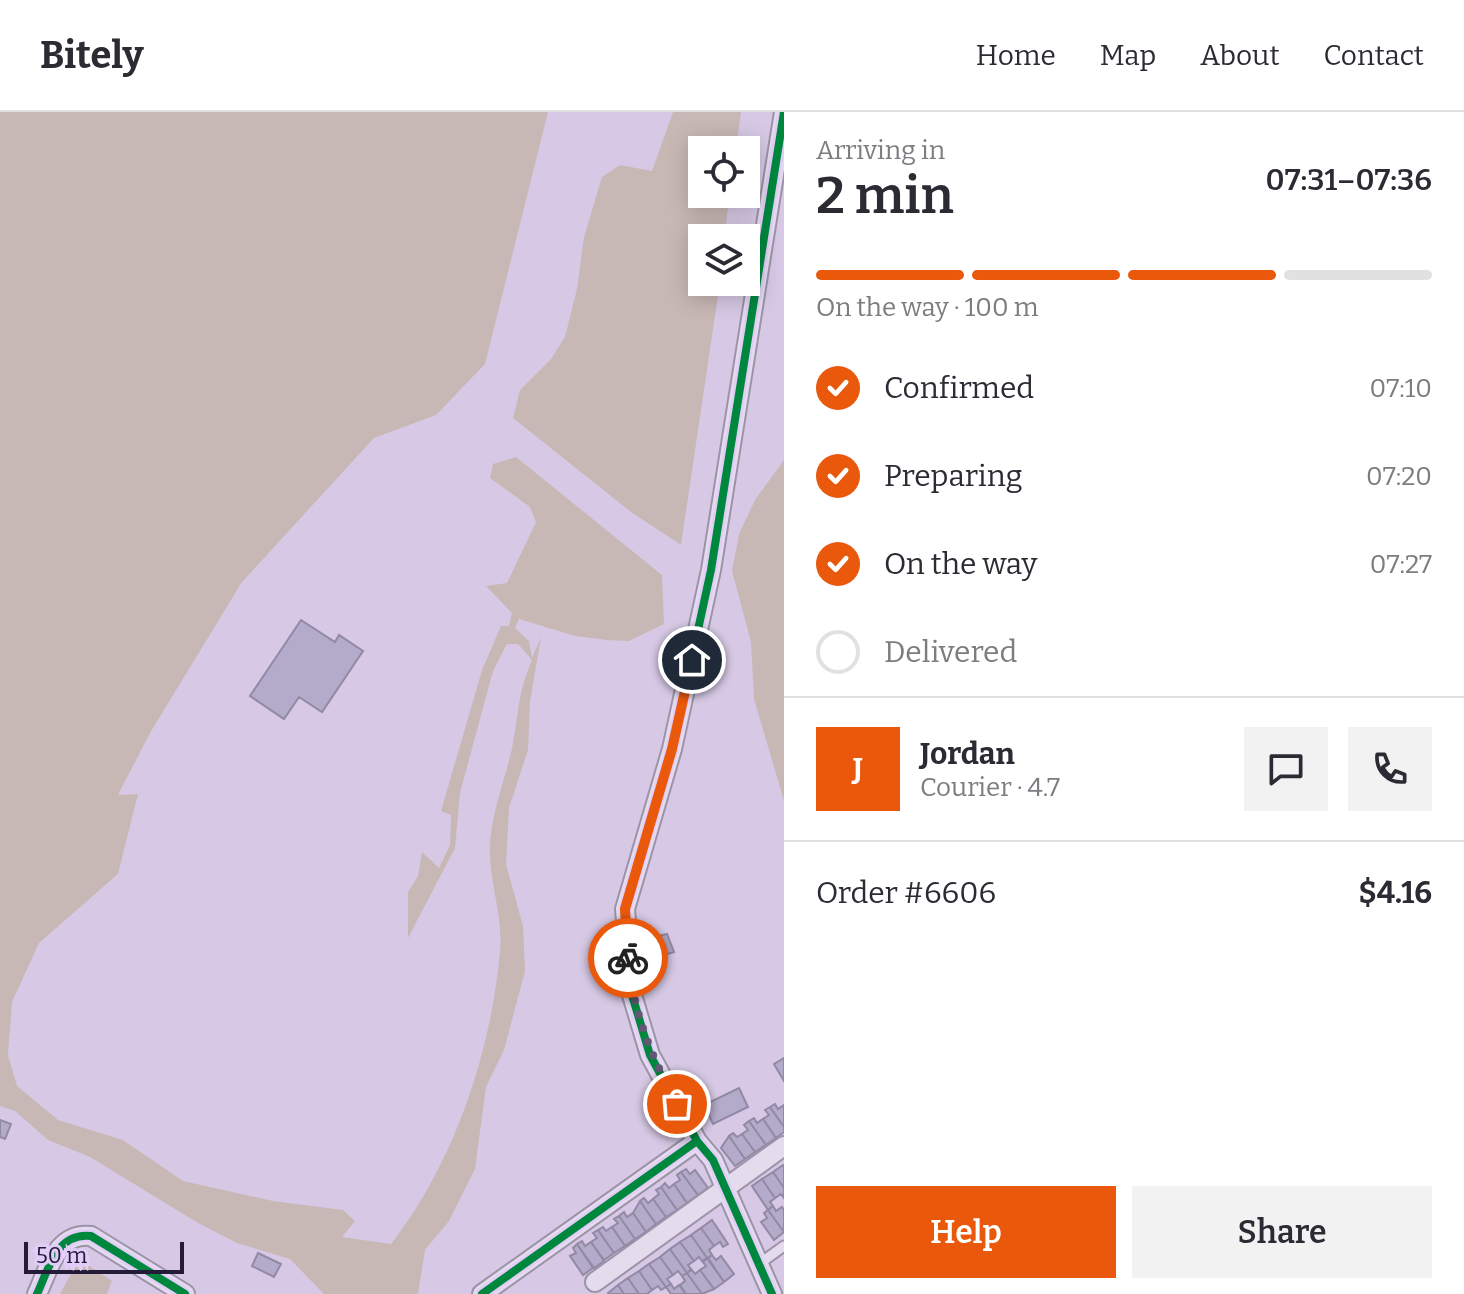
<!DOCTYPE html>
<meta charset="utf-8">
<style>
:root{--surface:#fff;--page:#f2f2f3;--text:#2b2b33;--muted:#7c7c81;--line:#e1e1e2;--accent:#ea580c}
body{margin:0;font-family:Bitter,serif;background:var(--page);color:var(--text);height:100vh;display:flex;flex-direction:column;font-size:30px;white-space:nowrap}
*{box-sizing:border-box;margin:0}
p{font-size:26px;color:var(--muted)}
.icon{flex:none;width:44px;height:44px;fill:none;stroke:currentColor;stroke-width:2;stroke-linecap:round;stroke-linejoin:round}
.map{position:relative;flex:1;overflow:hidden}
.panel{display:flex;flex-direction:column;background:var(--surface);width:680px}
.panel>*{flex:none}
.controls{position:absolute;left:688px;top:24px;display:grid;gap:16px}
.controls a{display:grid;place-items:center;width:72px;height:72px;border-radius:0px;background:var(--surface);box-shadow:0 4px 20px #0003;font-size:40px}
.scale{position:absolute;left:24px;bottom:20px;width:160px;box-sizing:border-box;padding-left:8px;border:4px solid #231b38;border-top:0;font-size:22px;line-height:28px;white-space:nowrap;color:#231b38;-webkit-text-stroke:6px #e2cdf8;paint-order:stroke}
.pin{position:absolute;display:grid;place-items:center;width:68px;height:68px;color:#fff;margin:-34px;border:4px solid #fff;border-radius:50%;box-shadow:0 2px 8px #0007}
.courier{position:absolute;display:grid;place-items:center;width:80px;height:80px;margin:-40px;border:6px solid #ea580c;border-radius:50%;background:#fff;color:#222;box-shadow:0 2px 10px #0007}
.head em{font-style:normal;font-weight:600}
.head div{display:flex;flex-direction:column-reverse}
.head{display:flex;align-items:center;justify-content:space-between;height:136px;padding:0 32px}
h1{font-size:52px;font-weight:600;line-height:60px}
.bar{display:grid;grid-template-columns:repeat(4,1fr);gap:12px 8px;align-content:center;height:96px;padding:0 32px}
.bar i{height:10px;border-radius:6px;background:var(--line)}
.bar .selected{background:var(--accent)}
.bar p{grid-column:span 4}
.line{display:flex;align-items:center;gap:20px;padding:0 32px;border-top:2px solid var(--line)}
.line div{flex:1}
.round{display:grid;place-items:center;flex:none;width:84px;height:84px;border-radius:0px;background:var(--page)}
ol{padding:0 32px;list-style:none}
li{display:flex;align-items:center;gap:24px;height:88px}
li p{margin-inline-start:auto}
li .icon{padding:8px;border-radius:50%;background:var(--accent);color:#fff;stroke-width:4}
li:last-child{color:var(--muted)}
li i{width:44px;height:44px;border:4px solid var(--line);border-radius:50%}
.button{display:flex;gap:16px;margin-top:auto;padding:16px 32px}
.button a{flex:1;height:92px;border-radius:0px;background:var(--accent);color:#fff;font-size:32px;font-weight:600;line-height:92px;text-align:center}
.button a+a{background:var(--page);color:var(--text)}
header{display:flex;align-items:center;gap:48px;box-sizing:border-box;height:112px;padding:0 40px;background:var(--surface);border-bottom:2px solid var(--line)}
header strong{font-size:38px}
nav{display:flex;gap:44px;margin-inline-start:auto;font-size:28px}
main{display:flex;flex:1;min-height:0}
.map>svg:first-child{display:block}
</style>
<header>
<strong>Bitely</strong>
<nav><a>Home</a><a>Map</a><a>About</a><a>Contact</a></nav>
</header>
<main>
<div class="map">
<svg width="784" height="1182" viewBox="0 0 784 1182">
<rect width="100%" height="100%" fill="#d7c9e5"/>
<!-- water -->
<path fill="#c8b8b5" d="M 0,0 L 548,0 L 485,252 L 436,303 L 374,326 L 242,470 L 150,621 L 118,683 L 138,682 L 118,762 L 39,831 L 12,890 L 8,943 L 17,974 L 58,1008 L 123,1028 L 183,1069 L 273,1089 L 343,1098 L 355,1109 L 342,1125 L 391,1132 C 454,1051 491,941 500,839 C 503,806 491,776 490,743 C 488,709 505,669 512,636 C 519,601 517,583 532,548 L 518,532 L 507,532 L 493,559 L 460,681 L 455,736 L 408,826 L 408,780 L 418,764 L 422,740 L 439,756 L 450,733 L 451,703 L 441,699 L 482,558 L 501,514 L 509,514 L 512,501 L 486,474 L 507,471 L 536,410 L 530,395 L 490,366 L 493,352 L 516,345 L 662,463 L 664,512 L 629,529 L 607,528 L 575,524 L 519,507 L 515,516 L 529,529 L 532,546 L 541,525 L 530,590 L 528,638 L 509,696 L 506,752 L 523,814 L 525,859 L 504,938 L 486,975 L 475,1057 L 449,1109 L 425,1138 L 418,1182 L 324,1182 L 290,1147 L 237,1131 L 198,1111 L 90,1045 L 48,1028 L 15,999 L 0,994 Z
M 673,0 L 741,0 L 736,38 L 702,38 L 702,82 L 730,82 L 724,126 L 702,126 L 702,170 L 720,170 L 681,433 L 631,400 L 513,306 L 520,278 L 551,247 L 565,225 L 577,177 L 584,125 L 602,65 L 620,53 L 652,59 Z
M 784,348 L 784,689 L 754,587 L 751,530 L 732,459 L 739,422 L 755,388 Z
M 79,1147 L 112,1169 L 107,1182 L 60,1182 Z"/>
<!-- building -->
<path fill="#b4aac9" stroke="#9289a5" stroke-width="2" d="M 301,508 L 335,530 L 339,523 L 363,539 L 322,600 L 299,585 L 284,607 L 250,584 Z
M 667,822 L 674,840 L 657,845 L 651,826 Z
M 784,946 L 784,969 L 774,952 Z
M 739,976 L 748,995 L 713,1012 L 704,993 Z
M 775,992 L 778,997 L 784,993 L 784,1015 L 770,995 Z
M 770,995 L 784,1015 L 784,1020 L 776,1026 L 763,1007 L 769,1003 L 765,998 Z
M 754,1006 L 757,1011 L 763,1007 L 776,1026 L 766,1033 L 749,1009 Z
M 0,1008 L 11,1012 L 5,1027 L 0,1025 Z
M 749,1009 L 766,1033 L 755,1040 L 742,1022 L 748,1018 L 744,1013 Z
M 733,1021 L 737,1025 L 742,1022 L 755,1040 L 745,1047 L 729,1024 Z
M 729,1024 L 745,1047 L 735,1054 L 721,1036 Z
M 783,1053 L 784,1054 L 784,1076 L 773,1060 Z
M 686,1057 L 690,1062 L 695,1058 L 708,1076 L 698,1083 L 681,1060 Z
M 681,1060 L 698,1083 L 687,1091 L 674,1072 L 680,1068 L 677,1063 Z
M 773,1060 L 784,1076 L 784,1086 L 781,1082 L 775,1086 L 762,1067 Z
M 762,1067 L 775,1086 L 770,1090 L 773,1094 L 768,1098 L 752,1074 Z
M 665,1071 L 669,1076 L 674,1072 L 687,1091 L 677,1098 L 661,1075 Z
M 661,1075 L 677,1098 L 666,1105 L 653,1087 L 659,1082 L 656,1078 Z
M 644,1086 L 648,1091 L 653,1087 L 666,1105 L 656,1112 L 640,1089 Z
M 640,1089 L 656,1112 L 646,1120 L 633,1101 Z
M 773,1094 L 776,1099 L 782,1095 L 784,1098 L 784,1120 L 768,1098 Z
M 768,1098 L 784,1120 L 774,1128 L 761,1110 L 767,1106 L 764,1101 Z
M 624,1100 L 627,1105 L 633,1101 L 646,1120 L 635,1127 L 619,1104 Z
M 619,1104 L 635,1127 L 625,1134 L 612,1115 L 618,1111 L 614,1107 Z
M 712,1108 L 728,1132 L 723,1135 L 720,1130 L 714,1134 L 701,1116 Z
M 603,1115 L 606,1119 L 612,1115 L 625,1134 L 614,1141 L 598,1118 Z
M 701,1116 L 714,1134 L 709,1138 L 712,1143 L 707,1146 L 691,1123 Z
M 598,1118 L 614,1141 L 604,1148 L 591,1130 L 597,1126 L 593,1121 Z
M 691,1123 L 707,1146 L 702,1149 L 699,1145 L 694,1149 L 680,1130 Z
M 582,1129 L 585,1134 L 591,1130 L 604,1149 L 594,1156 L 577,1132 Z
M 680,1130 L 694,1149 L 688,1153 L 691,1157 L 687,1161 L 670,1137 Z
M 577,1132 L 593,1156 L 583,1163 L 570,1144 L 576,1141 L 573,1136 Z
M 670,1137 L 687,1161 L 682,1164 L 678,1159 L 673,1163 L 660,1145 Z
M 258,1141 L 281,1152 L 274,1165 L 252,1154 Z
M 712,1143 L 716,1148 L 721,1144 L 734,1162 L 724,1170 L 708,1146 Z
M 660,1145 L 673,1163 L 667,1167 L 671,1172 L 666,1175 L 649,1152 Z
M 707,1146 L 724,1170 L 714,1177 L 700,1158 L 706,1154 L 703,1150 Z
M 649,1152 L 666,1175 L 661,1178 L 658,1174 L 652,1178 L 639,1159 Z
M 692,1158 L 695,1162 L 700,1158 L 714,1177 L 702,1182 L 687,1161 Z
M 639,1159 L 652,1178 L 647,1182 L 639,1182 L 628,1166 Z
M 687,1161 L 702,1182 L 686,1182 L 680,1173 L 685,1169 L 682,1164 Z
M 628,1166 L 639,1182 L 624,1182 L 618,1173 Z
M 671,1172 L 674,1177 L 679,1173 L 686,1182 L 671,1182 L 666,1175 Z
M 618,1173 L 624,1182 L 609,1182 L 608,1181 Z"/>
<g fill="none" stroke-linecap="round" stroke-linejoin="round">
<defs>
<path id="service" d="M 759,1152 L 784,1134"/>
<path id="minor" d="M 595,1170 L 784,1034
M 37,1182 C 49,1156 57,1120 91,1124 L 185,1182
M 482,1182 L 697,1029
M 772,1182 L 713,1048 L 697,1029 L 650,943 L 632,883 L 625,797 L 672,637 L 711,458 L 784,0"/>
</defs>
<!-- service casing -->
<use href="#service" stroke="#9c93aa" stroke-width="13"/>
<!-- minor casing -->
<use href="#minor" stroke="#9c93aa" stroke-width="22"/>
<!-- service -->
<use href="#service" stroke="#e4dcec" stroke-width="9"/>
<!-- minor -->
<use href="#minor" stroke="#e4dcec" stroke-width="18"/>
<defs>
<path id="cycleway" d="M 37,1182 C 49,1156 57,1120 91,1124 L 185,1182
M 482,1182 L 697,1029
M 772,1182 L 713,1048 L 697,1029 L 650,943 L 632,883 L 625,797 L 672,637 L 711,458 L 784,0"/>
</defs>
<!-- cycleway casing -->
<use href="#cycleway" stroke="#e2cdf8" stroke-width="13"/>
<!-- cycleway -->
<use href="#cycleway" stroke="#00873e" stroke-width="8"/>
</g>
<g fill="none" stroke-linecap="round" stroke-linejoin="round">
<!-- done -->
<path stroke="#625875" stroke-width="8" stroke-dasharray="0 14.4" d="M 628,846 C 633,900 651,944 677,992"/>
<!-- route -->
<path stroke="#ea580c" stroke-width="10" d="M 628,846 L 625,797 L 672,637 L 692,548"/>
</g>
</svg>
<div class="controls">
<a><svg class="icon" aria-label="locate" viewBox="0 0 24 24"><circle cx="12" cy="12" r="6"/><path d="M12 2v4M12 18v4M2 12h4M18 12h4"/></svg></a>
<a><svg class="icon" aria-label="layers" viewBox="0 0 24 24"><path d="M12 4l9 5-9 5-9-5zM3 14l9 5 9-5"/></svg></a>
</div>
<div class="scale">50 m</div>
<div class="pin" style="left:677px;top:992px;background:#ea580c"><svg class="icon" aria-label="bag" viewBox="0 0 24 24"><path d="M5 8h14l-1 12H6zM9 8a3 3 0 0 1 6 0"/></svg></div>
<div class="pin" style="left:692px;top:548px;background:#1f2937"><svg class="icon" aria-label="home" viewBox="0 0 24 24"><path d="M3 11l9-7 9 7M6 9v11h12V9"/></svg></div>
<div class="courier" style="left:628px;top:846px"><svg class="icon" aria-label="bike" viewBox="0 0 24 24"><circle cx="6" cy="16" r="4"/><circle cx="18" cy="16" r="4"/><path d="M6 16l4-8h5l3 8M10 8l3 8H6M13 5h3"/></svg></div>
</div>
<section class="panel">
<div class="head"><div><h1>2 min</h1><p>Arriving in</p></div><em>07:31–07:36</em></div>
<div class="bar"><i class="selected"></i><i class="selected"></i><i class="selected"></i><i></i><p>On the way · 100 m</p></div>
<ol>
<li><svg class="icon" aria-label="check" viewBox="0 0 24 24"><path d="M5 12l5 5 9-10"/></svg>Confirmed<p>07:10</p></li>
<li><svg class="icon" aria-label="check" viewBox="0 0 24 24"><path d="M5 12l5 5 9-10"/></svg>Preparing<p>07:20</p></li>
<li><svg class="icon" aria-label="check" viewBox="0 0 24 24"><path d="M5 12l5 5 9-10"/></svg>On the way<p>07:27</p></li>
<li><i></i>Delivered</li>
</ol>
<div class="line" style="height:144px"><b class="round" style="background:var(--accent);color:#fff">J</b><div><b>Jordan</b><p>Courier · 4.7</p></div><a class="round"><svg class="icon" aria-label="chat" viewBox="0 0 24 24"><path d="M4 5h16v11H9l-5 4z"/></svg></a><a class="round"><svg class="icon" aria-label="phone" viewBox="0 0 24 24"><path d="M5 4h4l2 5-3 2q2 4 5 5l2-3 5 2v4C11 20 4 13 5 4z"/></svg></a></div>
<div class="line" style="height:104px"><div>Order #6606</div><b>$4.16</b></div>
<div class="button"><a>Help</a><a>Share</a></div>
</section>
</main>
